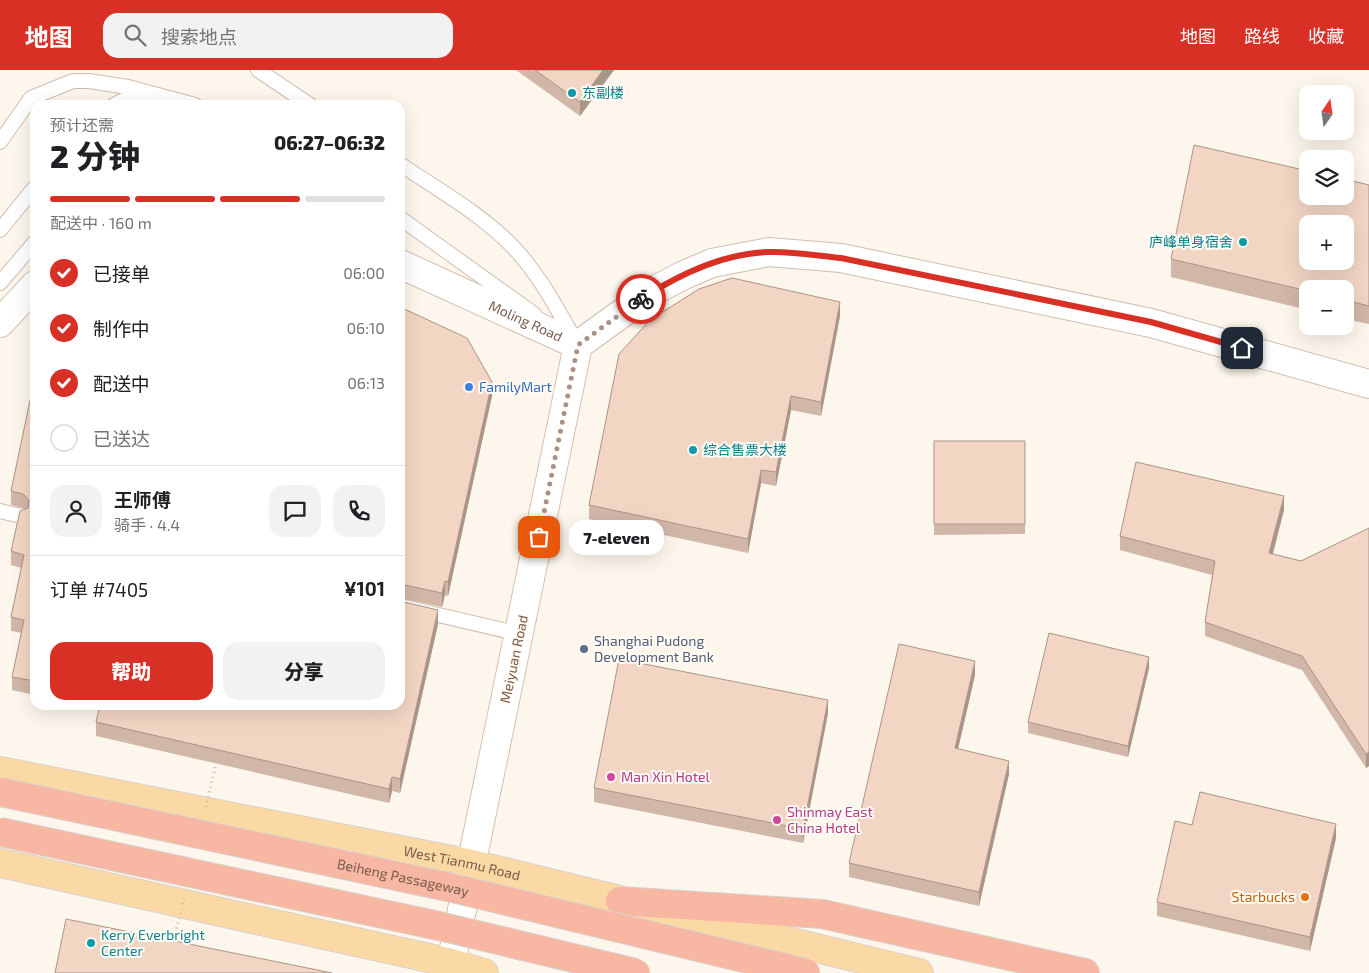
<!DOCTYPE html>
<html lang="zh">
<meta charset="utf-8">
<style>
:root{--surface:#fff;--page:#f2f2f2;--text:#202124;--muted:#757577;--line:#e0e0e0;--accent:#d93025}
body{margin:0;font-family:"Exo 2","Noto Sans SC",sans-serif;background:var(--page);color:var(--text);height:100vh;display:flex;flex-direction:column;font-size:19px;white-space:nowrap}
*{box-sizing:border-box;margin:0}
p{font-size:16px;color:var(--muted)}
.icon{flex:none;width:28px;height:28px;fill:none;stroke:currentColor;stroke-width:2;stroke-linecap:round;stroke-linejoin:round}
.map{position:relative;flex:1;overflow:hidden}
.details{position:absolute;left:30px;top:30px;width:375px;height:610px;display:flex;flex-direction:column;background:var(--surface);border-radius:15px;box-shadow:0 5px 20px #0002}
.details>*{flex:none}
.needle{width:32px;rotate:13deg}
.fabs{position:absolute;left:1299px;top:15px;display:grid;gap:10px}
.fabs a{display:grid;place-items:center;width:55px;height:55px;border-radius:10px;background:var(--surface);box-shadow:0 5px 20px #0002;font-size:25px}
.pin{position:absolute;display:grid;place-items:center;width:42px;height:42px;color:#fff;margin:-21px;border-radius:10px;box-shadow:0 2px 8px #0006}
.courier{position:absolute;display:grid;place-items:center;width:50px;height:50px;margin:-25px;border:4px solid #d93025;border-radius:50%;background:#fff;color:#222;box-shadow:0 1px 6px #0007}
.bubble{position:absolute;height:35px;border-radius:15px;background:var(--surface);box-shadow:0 5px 20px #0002;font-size:16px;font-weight:800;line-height:35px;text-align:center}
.overview em{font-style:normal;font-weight:800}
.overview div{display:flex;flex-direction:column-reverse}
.overview{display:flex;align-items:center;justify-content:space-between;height:85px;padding:0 20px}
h1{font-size:32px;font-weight:800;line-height:38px}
.bar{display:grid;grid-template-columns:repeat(4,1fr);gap:8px 5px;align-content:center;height:60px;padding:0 20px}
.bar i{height:6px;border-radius:4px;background:var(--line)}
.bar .active{background:var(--accent)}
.bar p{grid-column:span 4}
.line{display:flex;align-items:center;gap:12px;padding:0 20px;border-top:1px solid var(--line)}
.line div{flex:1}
.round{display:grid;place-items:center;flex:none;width:52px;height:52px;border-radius:15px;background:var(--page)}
ol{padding:0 20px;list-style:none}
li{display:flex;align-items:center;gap:15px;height:55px}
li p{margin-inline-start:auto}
li .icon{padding:5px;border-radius:50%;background:var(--accent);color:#fff;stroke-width:4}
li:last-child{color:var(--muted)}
li i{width:28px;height:28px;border:2px solid var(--line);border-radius:50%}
.action{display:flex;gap:10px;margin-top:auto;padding:10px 20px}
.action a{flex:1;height:58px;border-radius:15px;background:var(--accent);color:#fff;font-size:20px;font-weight:800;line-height:58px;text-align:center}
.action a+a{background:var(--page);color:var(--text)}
header{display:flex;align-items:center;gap:30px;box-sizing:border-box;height:70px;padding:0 25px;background:var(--accent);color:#fff}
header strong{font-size:24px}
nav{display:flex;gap:28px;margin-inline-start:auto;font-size:18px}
.search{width:350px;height:45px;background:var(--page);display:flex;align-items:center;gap:12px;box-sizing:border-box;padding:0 18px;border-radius:15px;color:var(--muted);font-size:19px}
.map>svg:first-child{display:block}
</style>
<header>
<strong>地图</strong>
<div class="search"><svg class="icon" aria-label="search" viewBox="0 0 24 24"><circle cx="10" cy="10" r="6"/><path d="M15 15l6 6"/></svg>搜索地点</div>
<nav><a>地图</a><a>路线</a><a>收藏</a></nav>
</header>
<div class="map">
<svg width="1369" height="903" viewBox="0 0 1369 903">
<rect width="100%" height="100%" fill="#fdf6ec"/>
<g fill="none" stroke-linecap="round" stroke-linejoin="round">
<defs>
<path id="lane" d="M 258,0 L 310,35
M 114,35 L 128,28 L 148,28
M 0,72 L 31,28 L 73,11 L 89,11 L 128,17 L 195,35
M 400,94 C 438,120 482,144 514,178 C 539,204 557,239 575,270
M 400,148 L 534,244
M 0,160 L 35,117
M 0,213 L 35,172
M 0,441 L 21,446
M 400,536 L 520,564"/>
<path id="street" d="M 578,275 L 653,221 L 684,205 L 712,193 L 769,182 L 841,188 L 1151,253 L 1369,314"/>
<g id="secondary">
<path id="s1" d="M 400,194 L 578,275 L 449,903"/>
<path d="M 0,253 L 35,215"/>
</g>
<g id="primary">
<path id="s2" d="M 0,701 L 472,794 L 919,903"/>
<path d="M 0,793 L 451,893 L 484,903"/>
</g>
<path id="highway" d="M 620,831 L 822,844 L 1085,903"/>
</defs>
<!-- lane casing -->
<use href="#lane" stroke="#d1beb0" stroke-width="16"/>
<!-- street casing -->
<use href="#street" stroke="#d1beb0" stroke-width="30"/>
<!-- secondary casing -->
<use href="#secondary" stroke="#d6c0b0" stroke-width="30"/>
<!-- primary casing -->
<use href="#primary" stroke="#dad1cd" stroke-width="30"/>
<!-- highway casing -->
<use href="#highway" stroke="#dad1cd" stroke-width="30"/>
<!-- lane -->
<use href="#lane" stroke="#fff" stroke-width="14"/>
<!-- street -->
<use href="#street" stroke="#fff" stroke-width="28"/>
<!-- secondary -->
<use href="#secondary" stroke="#fff" stroke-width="28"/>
<!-- primary -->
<use href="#primary" stroke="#fbd9a5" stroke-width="28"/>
<!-- highway -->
<use href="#highway" stroke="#f7b7a3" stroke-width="28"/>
<defs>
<g id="highway-bridge">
<path id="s3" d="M 0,722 L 448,817 L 806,903"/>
<path d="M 0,762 L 439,856 L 636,903"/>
</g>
</defs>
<!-- highway-bridge casing -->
<use href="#highway-bridge" stroke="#dad1cd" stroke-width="30" stroke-linecap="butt"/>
<!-- path-bridge -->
<path stroke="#d9b8a5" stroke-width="3" stroke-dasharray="1 4" stroke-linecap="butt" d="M 206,737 L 216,694
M 173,873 L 184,828"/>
<!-- highway-bridge -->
<use href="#highway-bridge" stroke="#f7b7a3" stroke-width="28"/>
</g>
<!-- wall -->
<path fill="#d1b7a8" d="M 516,0 L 614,0 L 580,46 Z
M 1369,115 L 1369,254 L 1345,249 L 1345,219 L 1308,219 L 1308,240 L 1171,207 L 1171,189 Z
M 400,237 L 492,326 L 448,526 L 445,525 L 442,537 L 400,528 Z
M 840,246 L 821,346 L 791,340 L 776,416 L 761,413 L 748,483 L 589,449 L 589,435 Z
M 35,317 L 35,625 L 12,620 L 12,607 L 22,563 L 11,561 L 11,547 L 22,498 L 11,495 L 11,481 L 25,439 L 23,438 L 11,435 L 11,421 Z
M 934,371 L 1025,371 L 1025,464 L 934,465 Z
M 1284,440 L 1273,484 L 1301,491 L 1369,458 L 1369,696 L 1366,698 L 1302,600 L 1205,566 L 1205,552 L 1212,505 L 1120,480 L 1120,466 Z
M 438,554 L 400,723 L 392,721 L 389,733 L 96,666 L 96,652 L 99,639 L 81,635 L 400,635 Z
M 1149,598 L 1128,687 L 1028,663 L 1028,652 Z
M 975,605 L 958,679 L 1009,704 L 979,836 L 849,807 L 849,793 Z
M 828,643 L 803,773 L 594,732 L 594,718 Z
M 1192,755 L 1336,768 L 1310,881 L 1157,846 L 1157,832 Z"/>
<!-- shaded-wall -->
<path fill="#aa9588" d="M 603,0 L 614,0 L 580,46 L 580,32 Z
M 840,232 L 840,246 L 821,346 L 821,332 Z
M 492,312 L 492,326 L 448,526 L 448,512 Z
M 791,326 L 791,340 L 776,416 L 776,402 Z
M 761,400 L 761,413 L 748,483 L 748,469 Z
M 1284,426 L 1284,440 L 1269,497 L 1269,483 Z
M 445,511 L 445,525 L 442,537 L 442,523 Z
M 438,540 L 438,554 L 400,723 L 400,709 Z
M 1149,587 L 1149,598 L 1128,687 L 1128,676 Z
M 975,591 L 975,605 L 955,692 L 955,678 Z
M 828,630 L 828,643 L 803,773 L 803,759 Z
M 1369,682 L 1369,696 L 1366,698 L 1366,684 Z
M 1009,691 L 1009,704 L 979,836 L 979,822 Z
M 392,707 L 392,721 L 389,733 L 389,719 Z
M 1336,754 L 1336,768 L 1310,881 L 1310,867 Z"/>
<!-- building -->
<path fill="#f3d5c3" stroke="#aa9588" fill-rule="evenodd" d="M 535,0 L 603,0 L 580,32 Z
M 1194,75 L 1308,101 L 1308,126 L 1345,126 L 1345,109 L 1369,115 L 1369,236 L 1345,230 L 1345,219 L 1308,219 L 1308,221 L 1171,189 ZM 1308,154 L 1345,154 L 1345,191 L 1308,191 Z
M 732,208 L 840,232 L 821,332 L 791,326 L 776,402 L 761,400 L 748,469 L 589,435 L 619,284 L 650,250 L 699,219 Z
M 400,237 L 467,268 L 492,312 L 448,512 L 445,511 L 442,523 L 400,514 Z
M 35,317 L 35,611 L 12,607 L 24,550 L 11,547 L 24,485 L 11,481 L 20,441 L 28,438 L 29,430 L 23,424 L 11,421 L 32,321 Z
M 934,371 L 1025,371 L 1025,454 L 934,454 Z
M 1136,392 L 1284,426 L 1269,483 L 1301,491 L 1369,458 L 1369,682 L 1366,684 L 1302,586 L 1205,552 L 1215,491 L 1120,466 Z
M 400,531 L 438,540 L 400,709 L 392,707 L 389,719 L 96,652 L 100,635 L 400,635 Z
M 1049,563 L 1149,587 L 1128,676 L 1028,652 Z
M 899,574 L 975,591 L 955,678 L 1009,691 L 979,822 L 849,793 Z
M 619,589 L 828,630 L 803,759 L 594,718 Z
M 1200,722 L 1336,754 L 1310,867 L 1157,832 L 1175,751 L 1192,755 Z
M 66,849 L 332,903 L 55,903 Z"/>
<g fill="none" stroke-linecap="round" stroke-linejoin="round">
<!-- done -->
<path stroke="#a89285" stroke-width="5" stroke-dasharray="0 9" d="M 539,467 L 578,275 L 641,229"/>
<!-- route -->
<path stroke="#d93025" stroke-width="6" d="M 641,229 C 678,205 724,183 769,182 C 793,181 818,186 841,188 L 1151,252 L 1242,278"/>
</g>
<!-- markers -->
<g fill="#0f9aa8" stroke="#fffaf3" stroke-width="2">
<circle cx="572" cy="23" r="5"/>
<circle cx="1243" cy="172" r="5"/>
<circle cx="693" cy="380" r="5"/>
<circle cx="91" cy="873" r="5"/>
</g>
<circle fill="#3f7fe0" stroke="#fffaf3" stroke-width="2" cx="469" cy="317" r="5"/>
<circle fill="#5c6f8a" stroke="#fffaf3" stroke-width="2" cx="584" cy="579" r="5"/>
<g fill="#d1479c" stroke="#fffaf3" stroke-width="2">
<circle cx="611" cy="707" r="5"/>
<circle cx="777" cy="750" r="5"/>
</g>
<circle fill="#e8710a" stroke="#fffaf3" stroke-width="2" cx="1305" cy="827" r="5"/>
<g text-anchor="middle" stroke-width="4" stroke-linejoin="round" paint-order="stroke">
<!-- culture labels -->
<g font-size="14" fill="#0d838f" stroke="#fffaf3" text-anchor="start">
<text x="582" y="28">东副楼</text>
<text x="1233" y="177" text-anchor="end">庐峰单身宿舍</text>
<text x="703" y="385">综合售票大楼</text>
<text x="101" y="870">Kerry Everbright<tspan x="101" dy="16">Center</tspan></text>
</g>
<!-- street labels -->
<g font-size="14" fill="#7a5c4d" stroke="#fffaf3">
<text dy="5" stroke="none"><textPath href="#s1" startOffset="138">Moling Road</textPath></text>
<text transform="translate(514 589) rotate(-78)" y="5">Meiyuan Road</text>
<text dy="5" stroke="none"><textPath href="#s2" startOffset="471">West Tianmu Road</textPath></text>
<text dy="5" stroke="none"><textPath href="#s3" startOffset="412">Beiheng Passageway</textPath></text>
</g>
<!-- shop labels -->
<g font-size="14" fill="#366cbe" stroke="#fffaf3" text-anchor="start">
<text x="479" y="322">FamilyMart</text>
</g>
<!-- service labels -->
<g font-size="14" fill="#4e5e75" stroke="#fffaf3" text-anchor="start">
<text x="594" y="576">Shanghai Pudong<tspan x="594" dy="16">Development Bank</tspan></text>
</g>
<!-- hotel labels -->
<g font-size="14" fill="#b23c85" stroke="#fffaf3" text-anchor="start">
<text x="621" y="712">Man Xin Hotel</text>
<text x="787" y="747">Shinmay East<tspan x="787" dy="16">China Hotel</tspan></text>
</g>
<!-- food labels -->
<g font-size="14" fill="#c56008" stroke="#fffaf3" text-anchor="end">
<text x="1295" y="832">Starbucks</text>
</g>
</g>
</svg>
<div class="fabs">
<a><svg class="needle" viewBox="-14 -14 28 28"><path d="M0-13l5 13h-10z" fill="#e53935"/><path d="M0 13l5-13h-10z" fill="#757577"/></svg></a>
<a><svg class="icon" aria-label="layers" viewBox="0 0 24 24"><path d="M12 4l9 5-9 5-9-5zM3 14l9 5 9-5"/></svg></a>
<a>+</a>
<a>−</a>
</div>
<div class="pin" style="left:539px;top:467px;background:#ea580c"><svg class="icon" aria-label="bag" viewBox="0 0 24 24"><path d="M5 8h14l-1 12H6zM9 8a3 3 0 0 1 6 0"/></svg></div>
<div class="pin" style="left:1242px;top:278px;background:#1f2937"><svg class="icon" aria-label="home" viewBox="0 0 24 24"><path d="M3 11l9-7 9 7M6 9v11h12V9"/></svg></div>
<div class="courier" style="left:641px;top:229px"><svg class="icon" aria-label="bike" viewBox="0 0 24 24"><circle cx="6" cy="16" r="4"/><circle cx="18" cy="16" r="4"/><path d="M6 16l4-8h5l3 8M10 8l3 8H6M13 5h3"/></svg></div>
<div class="bubble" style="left:569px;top:450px;width:95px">7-eleven</div>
<section class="details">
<div class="overview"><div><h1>2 分钟</h1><p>预计还需</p></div><em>06:27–06:32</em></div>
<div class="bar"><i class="active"></i><i class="active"></i><i class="active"></i><i></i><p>配送中 · 160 m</p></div>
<ol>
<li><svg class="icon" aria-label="check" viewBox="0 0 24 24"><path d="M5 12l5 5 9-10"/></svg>已接单<p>06:00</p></li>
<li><svg class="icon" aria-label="check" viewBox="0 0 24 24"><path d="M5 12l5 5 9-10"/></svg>制作中<p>06:10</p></li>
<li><svg class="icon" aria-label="check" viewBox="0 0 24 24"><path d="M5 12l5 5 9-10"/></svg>配送中<p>06:13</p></li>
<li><i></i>已送达</li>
</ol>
<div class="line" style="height:90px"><a class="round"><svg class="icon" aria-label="person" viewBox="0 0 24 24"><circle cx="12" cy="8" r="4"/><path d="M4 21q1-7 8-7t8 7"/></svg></a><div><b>王师傅</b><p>骑手 · 4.4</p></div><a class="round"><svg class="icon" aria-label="chat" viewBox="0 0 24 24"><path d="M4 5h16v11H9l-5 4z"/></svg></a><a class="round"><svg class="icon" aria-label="phone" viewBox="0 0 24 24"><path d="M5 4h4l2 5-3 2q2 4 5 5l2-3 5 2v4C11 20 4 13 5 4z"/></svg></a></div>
<div class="line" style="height:65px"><div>订单 #7405</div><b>¥101</b></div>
<div class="action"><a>帮助</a><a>分享</a></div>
</section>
</div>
